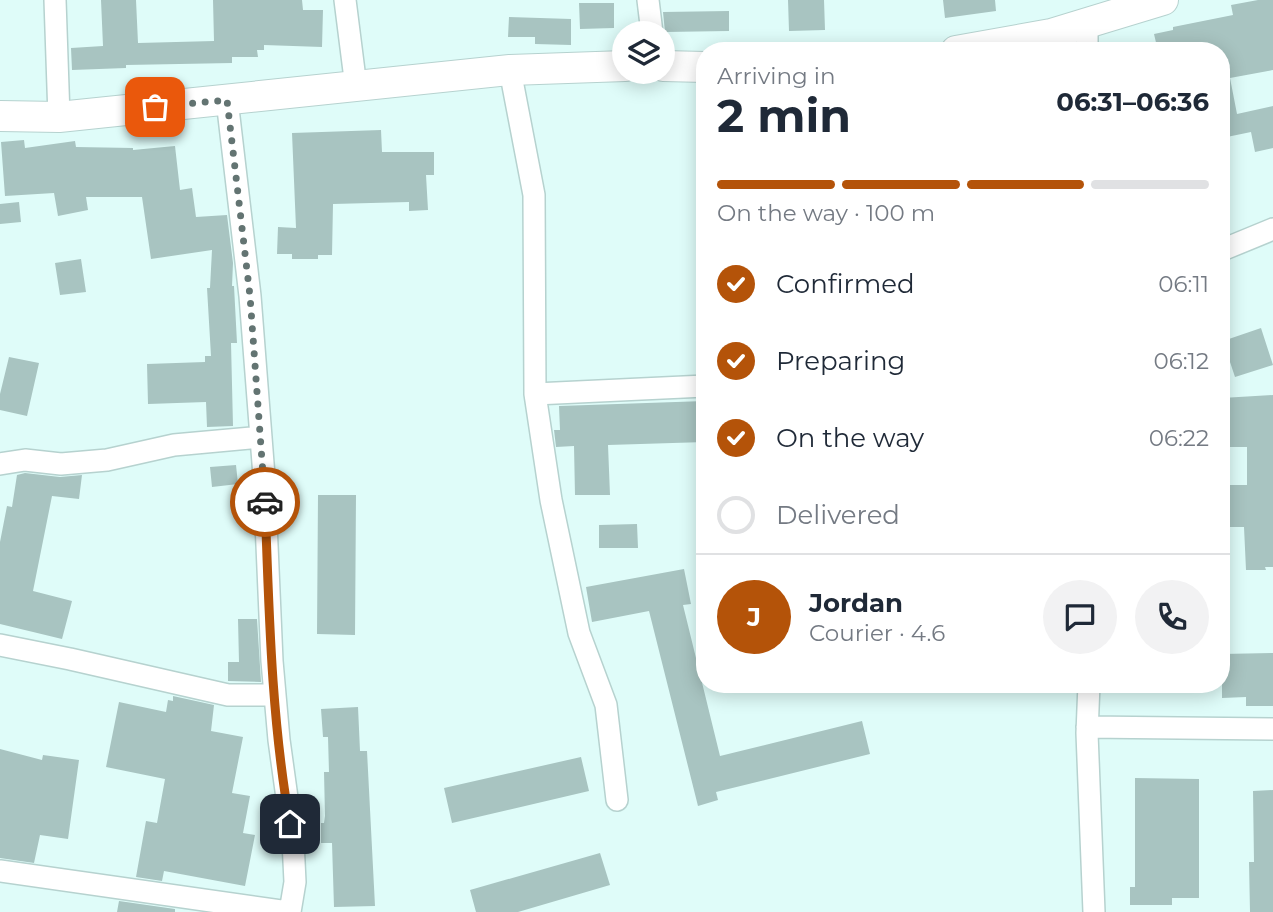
<!DOCTYPE html>
<meta charset="utf-8">
<style>
:root{--surface:#fff;--page:#f2f2f3;--text:#1f2937;--muted:#747a83;--line:#e0e1e3;--accent:#b45309}
body{margin:0;font-family:Montserrat,sans-serif;background:var(--page);color:var(--text);height:100vh;display:flex;flex-direction:column;font-size:26px;white-space:nowrap}
*{box-sizing:border-box;margin:0}
p{font-size:23px;color:var(--muted)}
.icon{flex:none;width:38px;height:38px;fill:none;stroke:currentColor;stroke-width:2;stroke-linecap:round;stroke-linejoin:round}
.map{position:relative;flex:1;overflow:hidden}
.details{position:absolute;left:696px;top:42px;width:534px;height:651px;display:flex;flex-direction:column;background:var(--surface);border-radius:28px;box-shadow:0 4px 18px #0003}
.details>*{flex:none}
.buttons{position:absolute;left:612px;top:21px;display:grid;gap:14px}
.buttons a{display:grid;place-items:center;width:63px;height:63px;border-radius:50%;background:var(--surface);box-shadow:0 4px 18px #0003;font-size:35px}
.pin{position:absolute;display:grid;place-items:center;width:60px;height:60px;color:#fff;margin:-30px;border-radius:14px;box-shadow:0 4px 10px #0006}
.courier{position:absolute;display:grid;place-items:center;width:70px;height:70px;margin:-35px;border:5px solid #b45309;border-radius:50%;background:#fff;color:#222;box-shadow:0 2px 9px #0007}
.headline em{font-style:normal;font-weight:700}
.headline div{display:flex;flex-direction:column-reverse}
.headline{display:flex;align-items:center;justify-content:space-between;height:119px;padding:0 21px}
h1{font-size:46px;font-weight:700;line-height:52px}
.bar{display:grid;grid-template-columns:repeat(4,1fr);gap:10px 7px;align-content:center;height:84px;padding:0 21px}
.bar i{height:9px;border-radius:5px;background:var(--line)}
.bar .current{background:var(--accent)}
.bar p{grid-column:span 4}
.line{display:flex;align-items:center;gap:18px;padding:0 21px;border-top:2px solid var(--line)}
.line div{flex:1}
.round{display:grid;place-items:center;flex:none;width:74px;height:74px;border-radius:37px;background:var(--page)}
ol{padding:0 21px;list-style:none}
li{display:flex;align-items:center;gap:21px;height:77px}
li p{margin-inline-start:auto}
li .icon{padding:7px;border-radius:50%;background:var(--accent);color:#fff;stroke-width:4}
li:last-child{color:var(--muted)}
li i{width:38px;height:38px;border:4px solid var(--line);border-radius:50%}
.map>svg:first-child{display:block}
</style>
<div class="map">
<svg width="1273" height="912" viewBox="0 0 1273 912">
<rect width="100%" height="100%" fill="#dffcf9"/>
<!-- building -->
<path fill="#a8c4c1" d="M 101,0 L 136,0 L 138,43 L 214,41 L 213,0 L 302,0 L 303,10 L 323,10 L 322,47 L 264,45 L 264,50 L 257,50 L 258,57 L 232,57 L 232,63 L 126,65 L 126,68 L 72,70 L 71,48 L 103,46 Z
M 788,0 L 824,0 L 825,30 L 789,31 Z
M 943,0 L 995,0 L 996,11 L 945,18 Z
M 1258,0 L 1273,0 L 1273,70 L 1230,78 L 1237,114 L 1273,106 L 1273,148 L 1255,152 L 1251,132 L 1222,138 L 1222,51 L 1158,51 L 1154,34 L 1173,30 L 1173,27 L 1233,15 L 1231,5 Z
M 579,3 L 614,3 L 614,28 L 580,29 Z
M 729,11 L 729,31 L 665,32 L 663,12 Z
M 509,17 L 571,19 L 571,45 L 535,44 L 535,37 L 508,37 Z
M 381,130 L 382,152 L 434,152 L 434,175 L 426,175 L 428,210 L 409,211 L 409,202 L 333,204 L 332,255 L 318,255 L 318,259 L 292,259 L 292,254 L 277,254 L 278,227 L 296,228 L 292,133 Z
M 24,140 L 25,148 L 75,141 L 76,147 L 133,148 L 133,150 L 175,146 L 180,190 L 192,188 L 196,217 L 227,215 L 233,263 L 232,286 L 234,286 L 237,343 L 231,343 L 233,426 L 207,427 L 206,402 L 148,404 L 147,364 L 205,362 L 205,356 L 211,356 L 207,288 L 210,288 L 212,250 L 151,259 L 142,197 L 86,197 L 88,210 L 58,216 L 54,193 L 5,196 L 1,142 Z
M 19,202 L 21,222 L 0,224 L 0,204 Z
M 81,259 L 86,292 L 60,295 L 55,263 Z
M 1261,328 L 1273,365 L 1235,377 L 1223,341 Z
M 9,357 L 39,363 L 27,416 L 0,410 L 0,394 Z
M 1273,395 L 1273,567 L 1265,567 L 1266,570 L 1246,570 L 1244,527 L 1222,527 L 1222,485 L 1247,485 L 1247,447 L 1222,447 L 1222,398 Z
M 705,401 L 705,442 L 608,445 L 610,495 L 575,495 L 574,446 L 556,447 L 554,430 L 560,430 L 559,406 Z
M 236,465 L 238,484 L 212,487 L 210,467 Z
M 25,473 L 60,477 L 82,475 L 79,499 L 52,496 L 33,591 L 72,601 L 62,639 L 0,624 L 0,542 L 7,506 L 12,507 L 17,475 Z
M 318,495 L 356,495 L 355,635 L 317,634 Z
M 637,524 L 638,548 L 599,548 L 599,525 Z
M 684,569 L 691,604 L 683,605 L 720,756 L 862,721 L 870,754 L 716,792 L 718,800 L 698,806 L 649,611 L 592,622 L 586,587 Z
M 238,619 L 257,619 L 261,682 L 228,681 L 228,662 L 239,662 Z
M 1273,653 L 1273,706 L 1246,706 L 1246,697 L 1222,698 L 1222,654 Z
M 173,696 L 214,705 L 211,731 L 243,737 L 232,793 L 250,796 L 243,833 L 255,835 L 245,886 L 164,871 L 162,881 L 136,877 L 146,821 L 157,823 L 165,779 L 106,767 L 119,702 L 166,712 L 168,700 L 173,701 Z
M 358,707 L 360,751 L 367,751 L 375,906 L 334,907 L 332,843 L 321,843 L 321,823 L 324,823 L 325,816 L 324,772 L 329,772 L 328,737 L 323,737 L 321,709 Z
M 0,749 L 42,760 L 43,755 L 79,760 L 68,839 L 40,835 L 34,863 L 0,858 Z
M 581,757 L 589,791 L 452,823 L 444,788 Z
M 1135,778 L 1199,779 L 1199,898 L 1172,898 L 1172,905 L 1130,905 L 1130,887 L 1135,887 Z
M 1273,790 L 1273,912 L 1250,912 L 1249,862 L 1254,862 L 1253,791 Z
M 600,853 L 610,885 L 518,912 L 476,912 L 470,890 Z
M 119,901 L 175,909 L 175,912 L 117,912 Z"/>
<g fill="none" stroke-linecap="round" stroke-linejoin="round">
<defs>
<path id="street" d="M 55,0 L 59,117
M 345,0 L 356,87
M 648,0 L 652,33
M 1087,23 L 1087,51
M 510,70 L 534,195 L 535,394 L 551,500 L 579,633 L 606,705 L 617,800
M 227,100 L 250,296 L 264,476 L 272,661 L 279,740 L 293,841 L 295,882 L 290,912
M 1222,250 L 1273,229
M 535,394 L 705,386
M 0,464 L 25,460 L 61,464 L 107,460 L 174,445 L 261,437
M 0,645 L 70,659 L 228,695 L 275,695
M 1089,684 L 1087,733 L 1094,912
M 1087,727 L 1273,729
M 0,871 L 288,912"/>
<path id="secondary" d="M 956,51 L 1051,34 L 1163,0
M 663,66 L 705,67
M 0,116 L 59,117 L 510,70 L 625,66"/>
</defs>
<!-- street casing -->
<use href="#street" stroke="#b6d2cf" stroke-width="24"/>
<!-- secondary casing -->
<use href="#secondary" stroke="#b6d2cf" stroke-width="32"/>
<!-- street -->
<use href="#street" stroke="#fff" stroke-width="21"/>
<!-- secondary -->
<use href="#secondary" stroke="#fff" stroke-width="30"/>
</g>
<g fill="none" stroke-linecap="round" stroke-linejoin="round">
<!-- done -->
<path stroke="#637472" stroke-width="7" stroke-dasharray="0 12.6" d="M 155,107 L 227,100 L 250,296 L 265,502"/>
<!-- route -->
<path stroke="#b45309" stroke-width="9" d="M 265,502 C 269,609 271,718 290,824"/>
</g>
</svg>
<div class="buttons">
<a><svg class="icon" aria-label="layers" viewBox="0 0 24 24"><path d="M12 4l9 5-9 5-9-5zM3 14l9 5 9-5"/></svg></a>
</div>
<div class="pin" style="left:155px;top:107px;background:#ea580c"><svg class="icon" aria-label="bag" viewBox="0 0 24 24"><path d="M5 8h14l-1 12H6zM9 8a3 3 0 0 1 6 0"/></svg></div>
<div class="pin" style="left:290px;top:824px;background:#1f2937"><svg class="icon" aria-label="home" viewBox="0 0 24 24"><path d="M3 11l9-7 9 7M6 9v11h12V9"/></svg></div>
<div class="courier" style="left:265px;top:502px"><svg class="icon" aria-label="car" viewBox="0 0 24 24"><path d="M5 17H2v-5l4-1 3-4h7l3 4 3 1v5h-3M9 17h6M6 11h13"/><circle cx="7" cy="17" r="2"/><circle cx="17" cy="17" r="2"/></svg></div>
<section class="details">
<div class="headline"><div><h1>2 min</h1><p>Arriving in</p></div><em>06:31–06:36</em></div>
<div class="bar"><i class="current"></i><i class="current"></i><i class="current"></i><i></i><p>On the way · 100 m</p></div>
<ol>
<li><svg class="icon" aria-label="check" viewBox="0 0 24 24"><path d="M5 12l5 5 9-10"/></svg>Confirmed<p>06:11</p></li>
<li><svg class="icon" aria-label="check" viewBox="0 0 24 24"><path d="M5 12l5 5 9-10"/></svg>Preparing<p>06:12</p></li>
<li><svg class="icon" aria-label="check" viewBox="0 0 24 24"><path d="M5 12l5 5 9-10"/></svg>On the way<p>06:22</p></li>
<li><i></i>Delivered</li>
</ol>
<div class="line" style="height:126px"><b class="round" style="background:var(--accent);color:#fff">J</b><div><b>Jordan</b><p>Courier · 4.6</p></div><a class="round"><svg class="icon" aria-label="chat" viewBox="0 0 24 24"><path d="M4 5h16v11H9l-5 4z"/></svg></a><a class="round"><svg class="icon" aria-label="phone" viewBox="0 0 24 24"><path d="M5 4h4l2 5-3 2q2 4 5 5l2-3 5 2v4C11 20 4 13 5 4z"/></svg></a></div>
</section>
</div>
